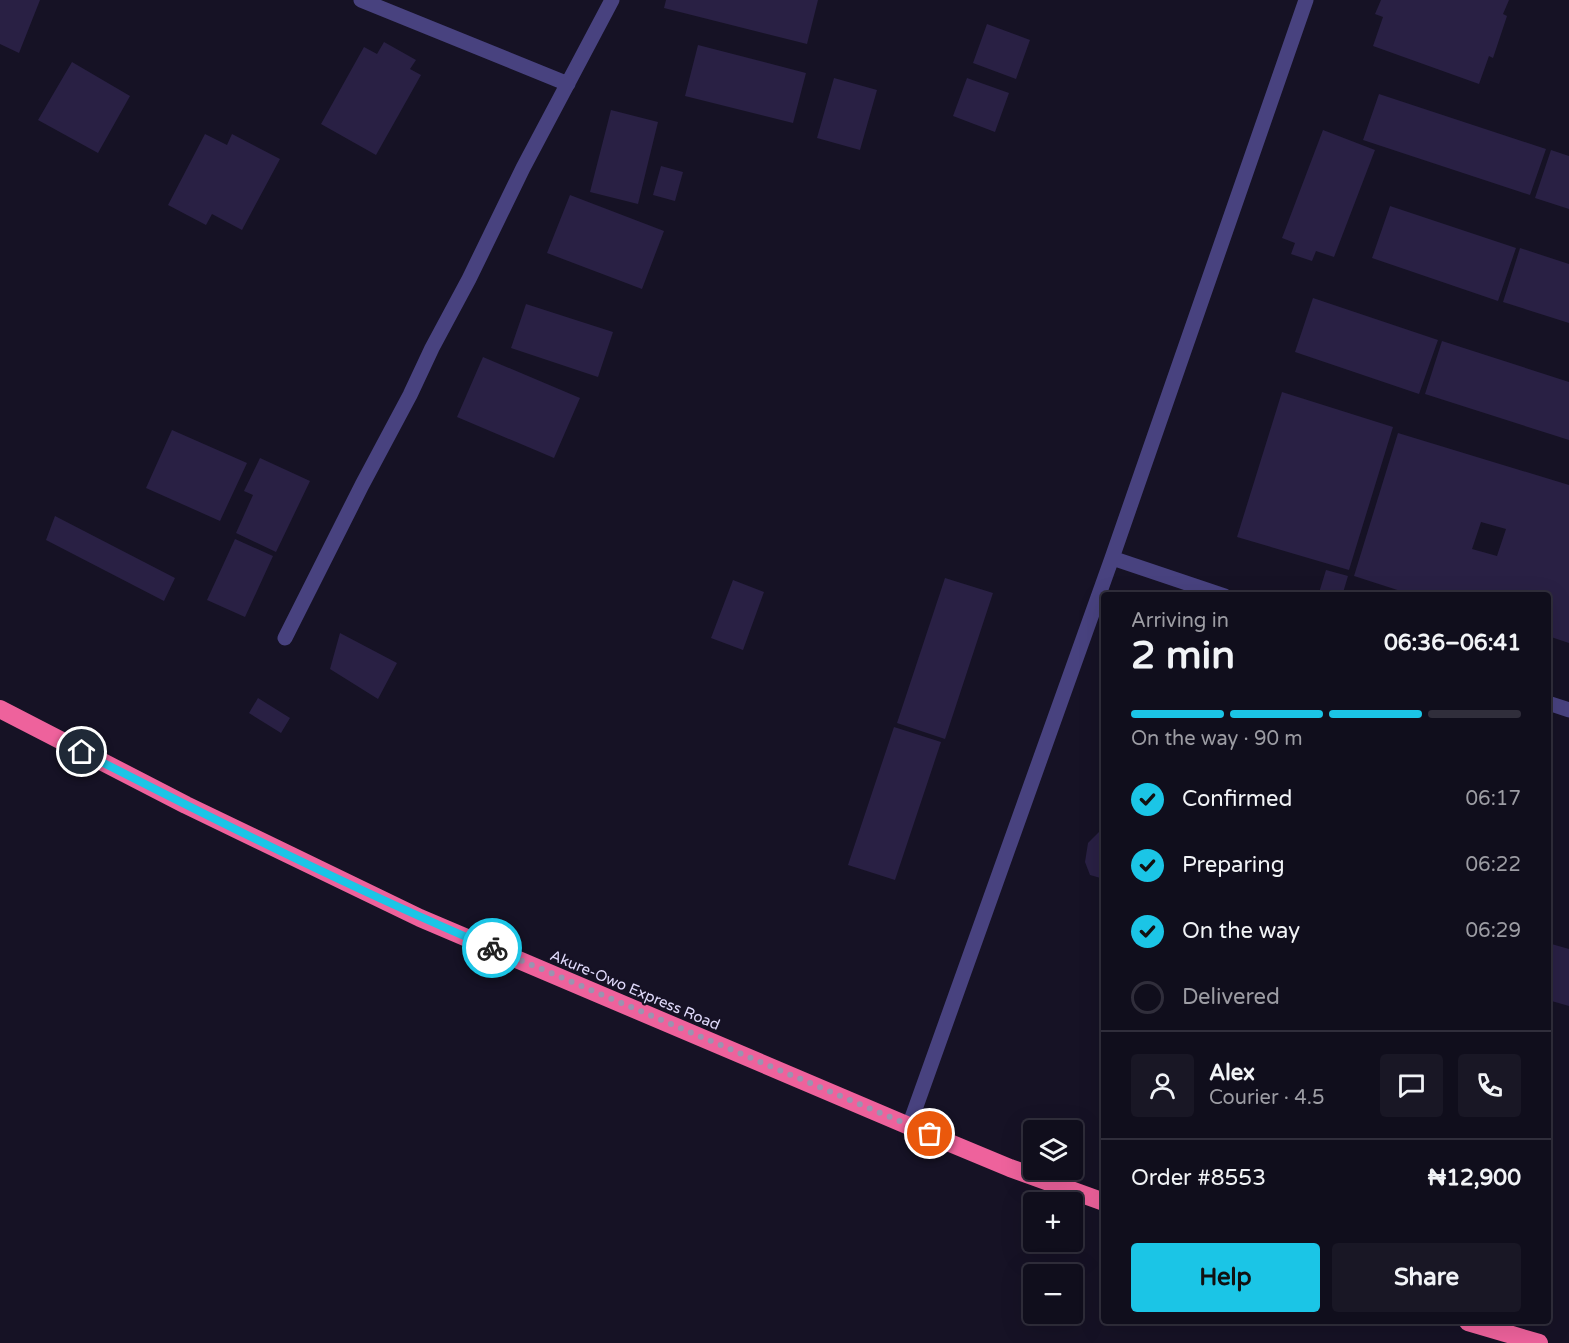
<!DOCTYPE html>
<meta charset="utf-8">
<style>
:root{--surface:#100e1c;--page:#191725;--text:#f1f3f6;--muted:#9c9ca3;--line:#302e3b;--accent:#1bc5e6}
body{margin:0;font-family:"Varela Round",sans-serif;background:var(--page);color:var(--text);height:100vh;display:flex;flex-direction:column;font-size:22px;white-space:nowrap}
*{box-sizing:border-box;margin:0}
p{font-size:20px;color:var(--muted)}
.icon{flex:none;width:33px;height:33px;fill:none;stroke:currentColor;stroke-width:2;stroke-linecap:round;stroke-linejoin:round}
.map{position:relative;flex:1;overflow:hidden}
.drawer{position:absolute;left:1101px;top:592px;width:450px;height:732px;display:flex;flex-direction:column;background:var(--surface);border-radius:6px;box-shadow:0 6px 24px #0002,0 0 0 2px var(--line)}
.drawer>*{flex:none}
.fabs{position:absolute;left:1023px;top:1120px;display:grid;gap:12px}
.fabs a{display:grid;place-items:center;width:60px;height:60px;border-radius:6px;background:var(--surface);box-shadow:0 6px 24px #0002,0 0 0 2px var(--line);font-size:30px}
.pin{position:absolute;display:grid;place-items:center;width:51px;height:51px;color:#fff;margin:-26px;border:3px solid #fff;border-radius:50%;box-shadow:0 2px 6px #0007}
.courier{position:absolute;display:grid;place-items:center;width:60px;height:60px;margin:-30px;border:4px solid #1bc5e6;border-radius:50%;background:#fff;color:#222;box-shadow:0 2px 8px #0007}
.overview em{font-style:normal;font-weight:700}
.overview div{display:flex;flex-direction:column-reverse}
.overview{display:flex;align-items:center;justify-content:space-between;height:102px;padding:0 30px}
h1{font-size:39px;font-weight:700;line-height:45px}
.bar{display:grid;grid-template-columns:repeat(4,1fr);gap:9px 6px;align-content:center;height:72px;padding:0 30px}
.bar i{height:8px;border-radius:4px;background:var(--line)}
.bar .on{background:var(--accent)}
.bar p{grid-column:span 4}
.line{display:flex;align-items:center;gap:15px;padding:0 30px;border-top:2px solid var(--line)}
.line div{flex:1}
.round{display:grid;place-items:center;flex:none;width:63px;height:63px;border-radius:6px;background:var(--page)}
ol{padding:0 30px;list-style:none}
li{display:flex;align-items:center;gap:18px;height:66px}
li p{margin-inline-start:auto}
li .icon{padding:6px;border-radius:50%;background:var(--accent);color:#111;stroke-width:4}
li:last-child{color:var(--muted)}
li i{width:33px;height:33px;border:3px solid var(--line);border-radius:50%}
.cta{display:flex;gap:12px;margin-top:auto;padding:12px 30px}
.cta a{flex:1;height:69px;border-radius:6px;background:var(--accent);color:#111;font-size:24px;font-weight:700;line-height:69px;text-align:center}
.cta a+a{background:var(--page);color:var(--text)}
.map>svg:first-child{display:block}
</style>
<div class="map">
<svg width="1569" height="1343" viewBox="0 0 1569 1343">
<rect width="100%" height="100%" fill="#161225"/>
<!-- building -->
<path fill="#292044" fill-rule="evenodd" d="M 0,0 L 40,0 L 19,53 L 0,44 Z
M 666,0 L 818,0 L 807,44 L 664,8 Z
M 1381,0 L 1509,0 L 1503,14 L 1507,16 L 1493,58 L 1489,56 L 1479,84 L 1373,46 L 1383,17 L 1375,14 Z
M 987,24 L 1030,40 L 1016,79 L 973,63 Z
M 384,42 L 416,60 L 410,69 L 421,75 L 376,155 L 321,124 L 364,47 L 377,54 Z
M 698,45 L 806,73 L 793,123 L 685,96 Z
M 72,62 L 130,96 L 98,153 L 38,120 Z
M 834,78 L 877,90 L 860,150 L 817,138 Z
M 967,78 L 1009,93 L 995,132 L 953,116 Z
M 1379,94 L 1546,149 L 1530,195 L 1363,140 Z
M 611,110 L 658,122 L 638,204 L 590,192 Z
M 1323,130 L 1375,150 L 1334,257 L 1316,251 L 1312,261 L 1291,254 L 1295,243 L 1282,238 Z
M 205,134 L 227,145 L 232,134 L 280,159 L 242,230 L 212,214 L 206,225 L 168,205 Z
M 1551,150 L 1569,156 L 1569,209 L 1535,198 Z
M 661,166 L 683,172 L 675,201 L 653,195 Z
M 570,195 L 664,231 L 642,289 L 547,253 Z
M 1390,206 L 1516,248 L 1498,301 L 1372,258 Z
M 1520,248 L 1569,264 L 1569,323 L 1503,302 Z
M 1313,298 L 1438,340 L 1419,394 L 1295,352 Z
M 526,304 L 613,332 L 598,377 L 511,348 Z
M 1442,341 L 1569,382 L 1569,440 L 1425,394 Z
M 483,357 L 580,398 L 554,458 L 457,417 Z
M 1282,392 L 1393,427 L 1349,570 L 1237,537 Z
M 172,430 L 247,463 L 220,521 L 146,488 Z
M 1398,433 L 1569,485 L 1569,643 L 1548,636 L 1548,596 L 1416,596 L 1354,576 ZM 1481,522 L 1506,529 L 1497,556 L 1472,549 Z
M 260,458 L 310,481 L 276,552 L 236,533 L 253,495 L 244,491 Z
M 55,516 L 175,578 L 164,601 L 46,540 Z
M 235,539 L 273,556 L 245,617 L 207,600 Z
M 1326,570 L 1348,576 L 1342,596 L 1318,596 Z
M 945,578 L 993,593 L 945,739 L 897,723 Z
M 733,580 L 764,592 L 743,650 L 711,638 Z
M 340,633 L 397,663 L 378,699 L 330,669 Z
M 258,698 L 290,718 L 281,733 L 249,713 Z
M 1104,722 L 1104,752 L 1102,752 L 1101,724 Z
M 894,727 L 941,742 L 895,880 L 848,865 Z
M 1104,827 L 1104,879 L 1090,875 L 1085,862 L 1088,843 Z
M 1548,943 L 1569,949 L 1569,1006 L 1548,1000 Z"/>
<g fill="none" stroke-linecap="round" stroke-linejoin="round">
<!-- lane -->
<path stroke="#48427f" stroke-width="15" d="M 1112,558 L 1225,596
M 1548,703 L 1569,710
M 909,1126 L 1112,558 L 1306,0"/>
<!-- street -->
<path stroke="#48427f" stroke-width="15" d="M 361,0 L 568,84
M 285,638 L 362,485 L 410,395 L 432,348 L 469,279 L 523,168 L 612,0"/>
<!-- highway -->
<path stroke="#ee629c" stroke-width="18" d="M 0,709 L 186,805 L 420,918 L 909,1126 L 1010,1168 L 1104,1202
M 1468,1322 L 1539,1343"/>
</g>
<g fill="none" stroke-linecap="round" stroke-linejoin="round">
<!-- done -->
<path stroke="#9994b0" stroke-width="6" stroke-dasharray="0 10.8" d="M 492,948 L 930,1134"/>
<!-- route -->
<path stroke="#1bc5e6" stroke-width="8" d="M 82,752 C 217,821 353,889 492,948"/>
</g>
<g text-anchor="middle" stroke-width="4.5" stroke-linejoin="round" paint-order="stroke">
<!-- street labels -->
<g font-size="15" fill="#e0dafb" stroke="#161225">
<text transform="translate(635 990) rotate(23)" y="5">Akure-Owo Express Road</text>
</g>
</g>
</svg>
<div class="fabs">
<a><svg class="icon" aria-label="layers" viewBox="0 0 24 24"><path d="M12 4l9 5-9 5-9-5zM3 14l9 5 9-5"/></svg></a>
<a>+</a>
<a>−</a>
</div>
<div class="pin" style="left:930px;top:1134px;background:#ea580c"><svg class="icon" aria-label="bag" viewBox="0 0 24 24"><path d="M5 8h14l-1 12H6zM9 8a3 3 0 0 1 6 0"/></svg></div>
<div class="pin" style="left:82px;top:752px;background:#1f2937"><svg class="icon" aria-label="home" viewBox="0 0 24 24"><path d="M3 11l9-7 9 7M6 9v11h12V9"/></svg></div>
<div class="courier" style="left:492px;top:948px"><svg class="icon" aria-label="bike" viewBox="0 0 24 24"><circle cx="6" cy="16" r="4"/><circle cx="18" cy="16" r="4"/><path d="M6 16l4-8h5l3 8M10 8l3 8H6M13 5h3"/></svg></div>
<section class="drawer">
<div class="overview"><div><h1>2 min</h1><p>Arriving in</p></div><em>06:36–06:41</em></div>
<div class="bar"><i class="on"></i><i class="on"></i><i class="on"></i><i></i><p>On the way · 90 m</p></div>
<ol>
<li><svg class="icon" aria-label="check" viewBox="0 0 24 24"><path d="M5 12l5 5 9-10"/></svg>Confirmed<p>06:17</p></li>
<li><svg class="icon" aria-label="check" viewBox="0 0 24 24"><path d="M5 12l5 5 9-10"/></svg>Preparing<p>06:22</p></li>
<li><svg class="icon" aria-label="check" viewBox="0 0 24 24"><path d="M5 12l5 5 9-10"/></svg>On the way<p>06:29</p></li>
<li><i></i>Delivered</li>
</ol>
<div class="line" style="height:108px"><a class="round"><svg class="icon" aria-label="person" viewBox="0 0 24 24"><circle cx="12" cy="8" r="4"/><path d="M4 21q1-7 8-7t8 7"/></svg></a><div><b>Alex</b><p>Courier · 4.5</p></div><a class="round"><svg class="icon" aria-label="chat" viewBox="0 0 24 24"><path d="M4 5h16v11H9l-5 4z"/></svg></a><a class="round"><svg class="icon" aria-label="phone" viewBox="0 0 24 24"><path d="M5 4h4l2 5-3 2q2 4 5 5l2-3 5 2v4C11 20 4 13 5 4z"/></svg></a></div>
<div class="line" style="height:78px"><div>Order #8553</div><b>₦12,900</b></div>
<div class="cta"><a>Help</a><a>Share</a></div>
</section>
</div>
